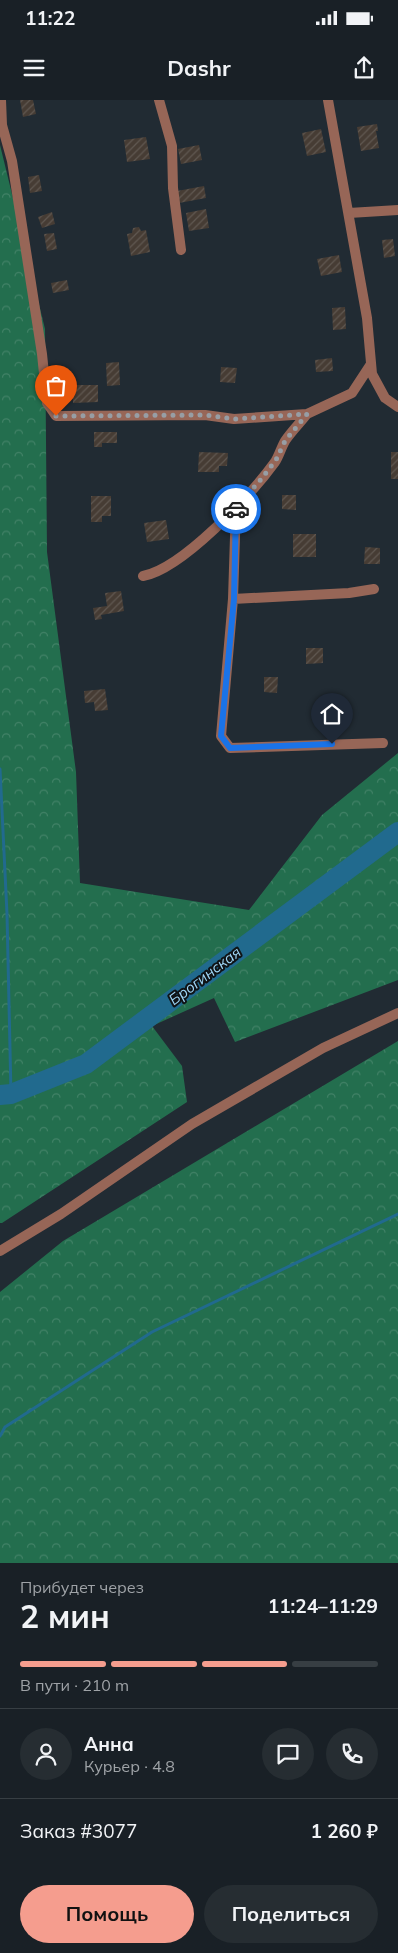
<!DOCTYPE html>
<html lang="ru">
<meta charset="utf-8">
<style>
:root{--surface:#192026;--page:#262d32;--text:#f1f3f6;--muted:#9fa3a7;--line:#373e43;--accent:#f59d8e}
body{margin:0;font-family:Mulish,sans-serif;background:var(--page);color:var(--text);height:100vh;display:flex;flex-direction:column;font-size:19px;white-space:nowrap}
*{box-sizing:border-box;margin:0}
p{font-size:16px;color:var(--muted)}
.icon{flex:none;width:28px;height:28px;fill:none;stroke:currentColor;stroke-width:2;stroke-linecap:round;stroke-linejoin:round}
.map{position:relative;height:1463px;overflow:hidden}
.panel{display:flex;flex-direction:column;background:var(--surface);flex:1}
.panel>*{flex:none}
.pin{position:absolute;display:grid;place-items:center;width:42px;height:42px;color:#fff;margin:-51px -21px;border-radius:50% 50% 50% 0;rotate:-45deg;box-shadow:0 0 5px #0007}
.pin .icon{rotate:45deg}
.courier{position:absolute;display:grid;place-items:center;width:50px;height:50px;margin:-25px;border:4px solid #1a73e8;border-radius:50%;background:#fff;color:#222;box-shadow:0 1px 6px #0007}
.headline em{font-style:normal;font-weight:700}
.headline div{display:flex;flex-direction:column-reverse}
.headline{display:flex;align-items:center;justify-content:space-between;height:85px;padding:0 20px}
h1{font-size:32px;font-weight:700;line-height:38px}
.bar{display:grid;grid-template-columns:repeat(4,1fr);gap:8px 5px;align-content:center;height:60px;padding:0 20px}
.bar i{height:6px;border-radius:4px;background:var(--line)}
.bar .selected{background:var(--accent)}
.bar p{grid-column:span 4}
.line{display:flex;align-items:center;gap:12px;padding:0 20px;border-top:1px solid var(--line)}
.line div{flex:1}
.round{display:grid;place-items:center;flex:none;width:52px;height:52px;border-radius:26px;background:var(--page)}
.action{display:flex;gap:10px;margin-top:auto;padding:10px 20px}
.action a{flex:1;height:58px;border-radius:30px;background:var(--accent);color:#111;font-size:20px;font-weight:700;line-height:58px;text-align:center}
.action a+a{background:var(--page);color:var(--text)}
.status{display:flex;justify-content:space-between;align-items:center;height:35px;padding:0 25px;background:var(--surface);direction:ltr}
.status svg{height:14px;fill:currentColor}
header{display:flex;justify-content:space-between;align-items:center;height:65px;padding:0 20px;background:var(--surface);font-size:22px;font-weight:700}
.map>svg:first-child{display:block}
</style>
<div class="status"><b>11:22</b><svg viewBox="0 0 49 12"><path d="M0 12V9h3v3zM5 12V6h3v6zM10 12V3h3v9zM15 12V0h3v12zM26 1h20v11H26zM47 4h2v5h-2z"/></svg></div>
<header><svg class="icon" aria-label="menu" viewBox="0 0 24 24"><path d="M4 6h16M4 12h16M4 18h16"/></svg>Dashr<svg class="icon" aria-label="share" viewBox="0 0 24 24"><path d="M12 15V3M7 8l5-5 5 5M5 13v7h14v-7"/></svg></header>
<div class="map">
<svg width="398" height="1463" viewBox="0 0 398 1463">
<defs>
<pattern id="forest-crowns" width="20" height="18" patternUnits="userSpaceOnUse" patternTransform="scale(1.25)"><rect width="20" height="18" fill="#236e4e"/><path d="M2 6a3 3 0 1 1 6 0M12 15a3 3 0 1 1 6 0" fill="none" stroke="#428267"/></pattern>
<pattern id="building-hatch" width="6" height="6" patternUnits="userSpaceOnUse" patternTransform="scale(1.25)"><rect width="6" height="6" fill="#463c34"/><path d="M-1 1l2-2M0 6l6-6M5 7l2-2" fill="none" stroke="#605851"/></pattern>
</defs>
<rect width="100%" height="100%" fill="#212b33"/>
<!-- forest -->
<path fill="url(#forest-crowns)" d="M 0,45 L 45,229 L 47,452 L 76,672 L 80,783 L 249,810 L 322,715 L 398,653 L 398,880 L 235,942 L 214,898 L 152,926 L 182,966 L 187,1002 L 2,1123 L 0,1123 Z
M 398,941 L 398,1463 L 0,1463 L 0,1192 L 63,1141 Z"/>
<g fill="none" stroke-linecap="round" stroke-linejoin="round">
<!-- stream -->
<path stroke="#216a8e" stroke-width="3" d="M 0,669 L 7,814 L 11,994
M 0,1336 L 5,1327 L 152,1232 L 398,1114"/>
<!-- river -->
<path stroke="#216a8e" stroke-width="20" d="M 0,995 L 11,994 L 86,964 L 398,732"/>
</g>
<!-- building -->
<path fill="url(#building-hatch)" d="M 20,0 L 33,0 L 36,14 L 23,17 Z
M 377,24 L 378,31 L 376,31 L 379,48 L 361,51 L 357,27 Z
M 321,29 L 326,52 L 307,56 L 302,33 Z
M 146,37 L 150,59 L 127,62 L 124,40 Z
M 199,45 L 202,60 L 181,64 L 178,49 Z
M 39,75 L 42,91 L 30,93 L 28,77 Z
M 204,86 L 206,98 L 179,103 L 177,91 Z
M 206,109 L 209,128 L 189,131 L 186,113 Z
M 52,112 L 55,124 L 42,128 L 38,117 Z
M 139,127 L 141,131 L 146,130 L 150,152 L 131,156 L 127,134 L 132,133 L 133,128 Z
M 54,133 L 57,149 L 47,151 L 44,134 Z
M 393,139 L 395,156 L 384,158 L 382,140 Z
M 339,155 L 342,172 L 321,176 L 317,159 Z
M 67,180 L 69,190 L 53,193 L 51,183 Z
M 345,207 L 346,229 L 333,230 L 332,208 Z
M 332,258 L 333,271 L 316,272 L 315,260 Z
M 119,262 L 120,285 L 107,286 L 106,263 Z
M 221,267 L 237,268 L 235,283 L 220,282 Z
M 73,285 L 98,285 L 98,302 L 73,303 Z
M 94,332 L 117,332 L 117,343 L 102,343 L 102,347 L 94,347 Z
M 199,352 L 228,353 L 227,366 L 219,366 L 219,372 L 198,372 Z
M 391,352 L 398,352 L 398,379 L 391,379 Z
M 282,395 L 296,395 L 296,410 L 282,409 Z
M 91,396 L 111,396 L 111,416 L 102,416 L 102,422 L 91,422 Z
M 166,420 L 169,439 L 147,442 L 144,423 Z
M 293,434 L 316,434 L 316,457 L 293,457 Z
M 365,447 L 380,448 L 380,464 L 364,464 Z
M 121,491 L 124,511 L 101,515 L 102,519 L 95,520 L 93,508 L 107,506 L 105,493 Z
M 306,548 L 323,548 L 323,563 L 306,564 Z
M 264,577 L 278,577 L 277,593 L 264,592 Z
M 105,589 L 108,610 L 95,611 L 94,602 L 85,603 L 84,591 Z"/>
<g fill="none" stroke-linecap="round" stroke-linejoin="round">
<!-- street -->
<path stroke="#976657" stroke-width="10" d="M 1,0 L 2,25 L 12,61 L 42,254 L 47,303 L 56,316 L 205,315 L 234,319 L 307,314 L 352,293 L 371,264
M 159,0 L 172,46 L 173,88 L 181,150
M 328,0 L 367,218 L 372,274 L 385,298 L 398,307
M 349,113 L 398,110
M 236,406 L 233,499 L 221,636 L 230,648 L 383,643
M 143,476 C 182,469 251,395 275,362 C 279,356 281,348 285,341 C 291,332 300,323 307,314
M 233,499 L 349,493 L 374,489
M 0,1151 L 61,1114 L 192,1024 L 323,948 L 398,913"/>
</g>
<g fill="none" stroke-linecap="round" stroke-linejoin="round">
<!-- done -->
<path stroke="#979ea5" stroke-width="5" stroke-dasharray="0 9" d="M 56,316 L 205,315 L 234,319 L 307,314 L 285,341 L 276,360 L 258,383 L 236,406 L 236,409"/>
<!-- route -->
<path stroke="#1a73e8" stroke-width="6" d="M 236,409 L 234,499 L 221,636 L 230,648 L 332,644"/>
</g>
<g text-anchor="middle" stroke-width="4" stroke-linejoin="round" paint-order="stroke">
<!-- water labels -->
<g font-size="15" font-style="italic" fill="#9fd6f6" stroke="#0f1316">
<text transform="translate(205 876) rotate(-37)" y="5">Брогинская</text>
</g>
</g>
</svg>
<div class="pin" style="left:56px;top:316px;background:#ea580c"><svg class="icon" aria-label="bag" viewBox="0 0 24 24"><path d="M5 8h14l-1 12H6zM9 8a3 3 0 0 1 6 0"/></svg></div>
<div class="pin" style="left:332px;top:644px;background:#1f2937"><svg class="icon" aria-label="home" viewBox="0 0 24 24"><path d="M3 11l9-7 9 7M6 9v11h12V9"/></svg></div>
<div class="courier" style="left:236px;top:409px"><svg class="icon" aria-label="car" viewBox="0 0 24 24"><path d="M5 17H2v-5l4-1 3-4h7l3 4 3 1v5h-3M9 17h6M6 11h13"/><circle cx="7" cy="17" r="2"/><circle cx="17" cy="17" r="2"/></svg></div>
</div>
<section class="panel">
<div class="headline"><div><h1>2 мин</h1><p>Прибудет через</p></div><em>11:24–11:29</em></div>
<div class="bar"><i class="selected"></i><i class="selected"></i><i class="selected"></i><i></i><p>В пути · 210 m</p></div>
<div class="line" style="height:90px"><a class="round"><svg class="icon" aria-label="person" viewBox="0 0 24 24"><circle cx="12" cy="8" r="4"/><path d="M4 21q1-7 8-7t8 7"/></svg></a><div><b>Анна</b><p>Курьер · 4.8</p></div><a class="round"><svg class="icon" aria-label="chat" viewBox="0 0 24 24"><path d="M4 5h16v11H9l-5 4z"/></svg></a><a class="round"><svg class="icon" aria-label="phone" viewBox="0 0 24 24"><path d="M5 4h4l2 5-3 2q2 4 5 5l2-3 5 2v4C11 20 4 13 5 4z"/></svg></a></div>
<div class="line" style="height:65px"><div>Заказ #3077</div><b>1 260 ₽</b></div>
<div class="action"><a>Помощь</a><a>Поделиться</a></div>
</section>
